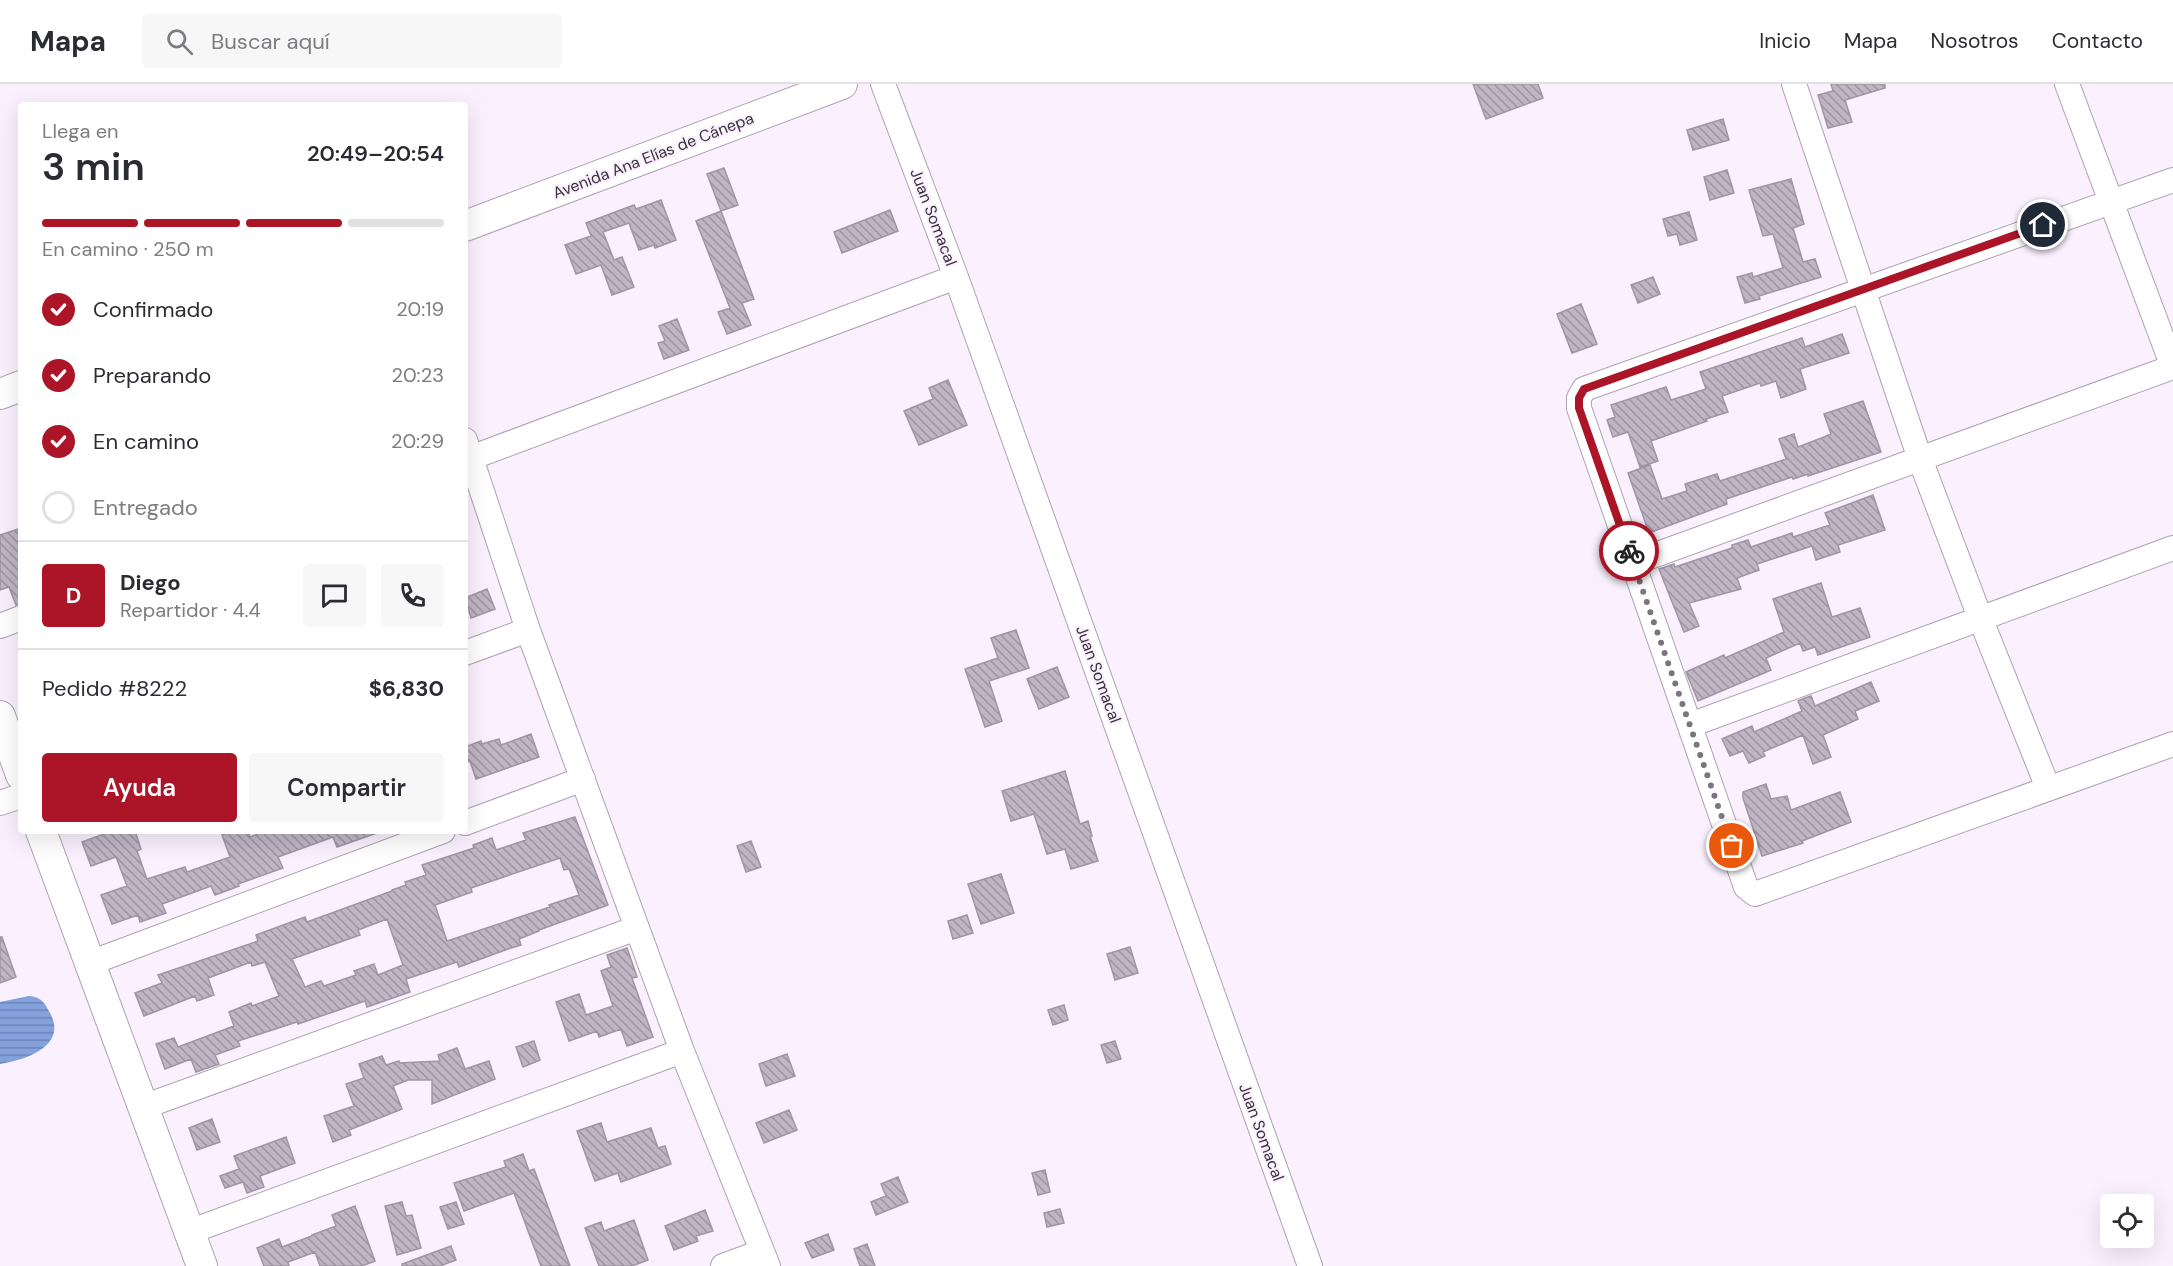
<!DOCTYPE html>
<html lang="es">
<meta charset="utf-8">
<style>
:root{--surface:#fff;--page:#f7f7f7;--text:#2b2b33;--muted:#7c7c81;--line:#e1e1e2;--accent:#ab1527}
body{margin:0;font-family:"DM Sans",sans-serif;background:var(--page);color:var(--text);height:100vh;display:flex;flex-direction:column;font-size:22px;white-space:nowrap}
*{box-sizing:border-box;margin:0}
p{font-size:20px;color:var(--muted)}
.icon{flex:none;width:33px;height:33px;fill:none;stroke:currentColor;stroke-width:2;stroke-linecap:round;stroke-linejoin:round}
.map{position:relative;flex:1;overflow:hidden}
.details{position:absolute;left:18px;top:18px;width:450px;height:732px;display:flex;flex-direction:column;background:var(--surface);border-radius:6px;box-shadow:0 6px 24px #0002}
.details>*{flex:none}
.controls{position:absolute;left:2100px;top:1110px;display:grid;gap:12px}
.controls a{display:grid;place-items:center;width:54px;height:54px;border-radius:6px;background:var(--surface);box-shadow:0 6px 24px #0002;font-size:30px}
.pin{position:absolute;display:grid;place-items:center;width:51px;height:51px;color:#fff;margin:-26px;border:3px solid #fff;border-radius:50%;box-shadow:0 2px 6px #0007}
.courier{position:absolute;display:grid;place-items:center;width:60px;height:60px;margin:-30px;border:4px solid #ab1527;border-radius:50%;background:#fff;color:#222;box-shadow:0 2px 8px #0007}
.head em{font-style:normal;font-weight:600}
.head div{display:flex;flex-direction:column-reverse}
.head{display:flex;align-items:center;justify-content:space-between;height:102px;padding:0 24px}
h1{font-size:39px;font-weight:600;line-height:45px}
.bar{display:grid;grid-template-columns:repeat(4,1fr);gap:9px 6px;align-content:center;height:72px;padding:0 24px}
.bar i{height:8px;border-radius:4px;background:var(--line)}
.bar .selected{background:var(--accent)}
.bar p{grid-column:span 4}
.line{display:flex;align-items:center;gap:15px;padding:0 24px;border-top:2px solid var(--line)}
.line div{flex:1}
.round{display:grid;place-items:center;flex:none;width:63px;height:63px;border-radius:6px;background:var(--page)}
ol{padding:0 24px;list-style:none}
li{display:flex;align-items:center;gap:18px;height:66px}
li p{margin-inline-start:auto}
li .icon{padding:6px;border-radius:50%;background:var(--accent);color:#fff;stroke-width:4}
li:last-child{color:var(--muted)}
li i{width:33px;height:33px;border:3px solid var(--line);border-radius:50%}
.action{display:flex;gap:12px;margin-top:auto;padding:12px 24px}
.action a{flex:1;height:69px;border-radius:6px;background:var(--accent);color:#fff;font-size:24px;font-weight:600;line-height:69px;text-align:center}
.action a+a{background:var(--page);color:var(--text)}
header{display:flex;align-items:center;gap:36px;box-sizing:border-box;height:84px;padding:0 30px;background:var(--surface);border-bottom:2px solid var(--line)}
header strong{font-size:28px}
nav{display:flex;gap:33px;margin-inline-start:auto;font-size:21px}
.search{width:420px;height:54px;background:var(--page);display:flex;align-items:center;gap:15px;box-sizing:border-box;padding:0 21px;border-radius:6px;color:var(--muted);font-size:22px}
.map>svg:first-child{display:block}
</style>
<header>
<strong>Mapa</strong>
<div class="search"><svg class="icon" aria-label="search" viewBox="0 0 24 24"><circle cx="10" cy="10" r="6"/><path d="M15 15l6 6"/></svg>Buscar aquí</div>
<nav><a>Inicio</a><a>Mapa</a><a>Nosotros</a><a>Contacto</a></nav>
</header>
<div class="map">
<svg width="2173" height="1182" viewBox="0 0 2173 1182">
<defs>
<pattern id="water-rules" width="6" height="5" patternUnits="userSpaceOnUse" patternTransform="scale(1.5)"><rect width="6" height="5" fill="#84a1de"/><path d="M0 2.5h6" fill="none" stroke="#6d84b5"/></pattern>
<pattern id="building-back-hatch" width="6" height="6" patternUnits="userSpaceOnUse" patternTransform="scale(1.5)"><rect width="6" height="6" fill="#c0b5c5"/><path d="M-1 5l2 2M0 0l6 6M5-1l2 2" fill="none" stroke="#9d94a1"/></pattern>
</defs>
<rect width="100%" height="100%" fill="#faf0fe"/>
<!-- water -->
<path fill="url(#water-rules)" d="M 29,912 C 41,913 44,918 50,929 C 68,962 26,976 0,980 L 0,918 Z"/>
<!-- building -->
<path fill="url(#building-back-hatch)" stroke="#a095a5" stroke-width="1.5" fill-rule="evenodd" d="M 1473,0 L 1538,0 L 1543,14 L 1486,35 Z
M 1831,0 L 1885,0 L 1885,4 L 1845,16 L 1852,38 L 1828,44 L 1818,11 L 1833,7 Z
M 1723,35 L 1729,56 L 1693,66 L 1687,46 Z
M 724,84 L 738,121 L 721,127 L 707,90 Z
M 1727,86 L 1734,109 L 1710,116 L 1704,93 Z
M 1791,95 L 1804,140 L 1793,144 L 1803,178 L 1815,175 L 1821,193 L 1759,212 L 1760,215 L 1745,219 L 1737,193 L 1752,189 L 1753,193 L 1783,184 L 1773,150 L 1763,152 L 1749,106 Z
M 661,116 L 676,156 L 655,164 L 654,161 L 639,166 L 629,139 L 603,148 L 614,176 L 622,173 L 634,203 L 612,211 L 601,181 L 576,190 L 565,161 L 591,152 L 586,139 L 634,121 L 636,125 Z
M 890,126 L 898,147 L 842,169 L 834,148 Z
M 721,127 L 754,215 L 742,219 L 751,241 L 727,250 L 718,228 L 730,224 L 696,137 Z
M 1689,128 L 1697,156 L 1680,161 L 1677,150 L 1668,152 L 1663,135 Z
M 1653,193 L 1660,210 L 1638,219 L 1631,201 Z
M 1581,220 L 1597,260 L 1572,269 L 1557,230 Z
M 677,235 L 689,266 L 664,275 L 658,259 L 665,257 L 659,242 Z
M 1842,250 L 1849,269 L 1800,285 L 1806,305 L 1781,314 L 1776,297 L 1761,302 L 1760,299 L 1722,312 L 1728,328 L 1706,335 L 1707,337 L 1651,357 L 1658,377 L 1640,383 L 1628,348 L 1613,353 L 1607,336 L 1615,333 L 1611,321 L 1666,303 L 1671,316 L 1706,305 L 1700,288 L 1802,254 L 1805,263 Z
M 948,296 L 967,341 L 919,361 L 904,327 L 933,315 L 929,304 Z
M 1863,317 L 1881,368 L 1808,392 L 1808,390 L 1793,395 L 1792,393 L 1726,415 L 1727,420 L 1649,449 L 1628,389 L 1650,381 L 1662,415 L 1687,407 L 1685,400 L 1717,390 L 1720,397 L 1786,375 L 1779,355 L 1794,350 L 1798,363 L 1824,353 L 1831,350 L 1824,330 Z
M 1873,411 L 1885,446 L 1838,461 L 1840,468 L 1816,476 L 1812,462 L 1757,480 L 1759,486 L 1737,494 L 1741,505 L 1689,519 L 1699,542 L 1684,548 L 1659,485 L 1674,480 L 1675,483 L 1732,464 L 1732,461 L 1748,456 L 1751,463 L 1792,449 L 1793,453 L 1830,441 L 1825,429 Z
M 21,444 L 21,520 L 16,521 L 9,503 L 0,506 L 0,451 Z
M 1821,499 L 1832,533 L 1860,524 L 1870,553 L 1818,571 L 1815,563 L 1803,567 L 1800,559 L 1766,574 L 1771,586 L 1698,617 L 1686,588 L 1724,571 L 1725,574 L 1784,548 L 1773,515 Z
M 487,505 L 495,525 L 471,534 L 465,514 Z
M 1016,546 L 1029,584 L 989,597 L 1002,637 L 985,643 L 965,585 L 998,574 L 991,554 Z
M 1057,583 L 1069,613 L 1039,625 L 1027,595 Z
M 1871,598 L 1879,617 L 1855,627 L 1858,635 L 1823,651 L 1831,673 L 1813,680 L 1803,651 L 1763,668 L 1765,672 L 1749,679 L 1743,667 L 1730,672 L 1722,655 L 1752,642 L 1754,648 L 1802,627 L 1798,617 L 1805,614 L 1811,612 L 1815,622 Z
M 531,650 L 539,673 L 476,695 L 470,677 L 467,678 L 465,671 L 465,663 L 481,657 L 482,660 L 499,655 L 501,661 Z
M 1065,687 L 1080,740 L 1088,737 L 1092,752 L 1090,752 L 1098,777 L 1071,785 L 1065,765 L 1047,770 L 1034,730 L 1011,737 L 1002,707 Z
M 1766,700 L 1771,715 L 1787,712 L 1791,726 L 1840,708 L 1851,738 L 1802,757 L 1803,759 L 1762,772 L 1743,714 L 1743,708 Z
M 575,733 L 608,821 L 539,846 L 539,847 L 519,855 L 521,861 L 508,865 L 459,883 L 457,878 L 406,895 L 410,908 L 367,923 L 365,917 L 298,940 L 297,938 L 238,957 L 240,962 L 215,971 L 219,980 L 196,988 L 191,975 L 165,985 L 156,960 L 174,954 L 178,963 L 234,942 L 229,928 L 251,919 L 252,922 L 279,912 L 265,878 L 252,882 L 251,878 L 208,894 L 214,911 L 197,917 L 195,912 L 144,932 L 135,909 L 162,899 L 158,891 L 258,857 L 256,851 L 305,833 L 307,838 L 392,807 L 392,806 L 406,801 L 405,798 L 426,791 L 422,781 L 474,764 L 473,761 L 492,754 L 496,766 L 526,756 L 523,749 ZM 560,774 L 564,786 L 569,785 L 579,811 L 549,821 L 550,823 L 447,857 L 435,821 L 472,808 L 471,804 ZM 387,835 L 403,881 L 378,891 L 374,880 L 354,887 L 356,891 L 324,902 L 321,897 L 305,903 L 292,875 L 360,851 L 358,846 Z
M 112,747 L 135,747 L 141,765 L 137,767 L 147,795 L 185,783 L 187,788 L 230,773 L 222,751 L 232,747 L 248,747 L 250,753 L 266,747 L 376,747 L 377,749 L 337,763 L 333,753 L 278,773 L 283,784 L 238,800 L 239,802 L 215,811 L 211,802 L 162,820 L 166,829 L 140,838 L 138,831 L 112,840 L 101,811 L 127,802 L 116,773 L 91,782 L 82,758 Z
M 751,757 L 761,783 L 746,788 L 737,762 Z
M 1001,790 L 1014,829 L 981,840 L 968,800 Z
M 967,831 L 973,849 L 953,855 L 948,837 Z
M 0,853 L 2,853 L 16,893 L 0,899 Z
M 1130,863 L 1138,889 L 1115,896 L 1107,870 Z
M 627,864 L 637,893 L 632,894 L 653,953 L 627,962 L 621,945 L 599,953 L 597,947 L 569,957 L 556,918 L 579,910 L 586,931 L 613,922 L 601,887 L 611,883 L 607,871 Z
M 1064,921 L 1068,936 L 1053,941 L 1048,926 Z
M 534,957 L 540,976 L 523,983 L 516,963 Z
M 1115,957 L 1121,975 L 1107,979 L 1101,961 Z
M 457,964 L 465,985 L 489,977 L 495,995 L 432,1020 L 432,996 L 408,996 L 393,1002 L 402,1025 L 349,1046 L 351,1051 L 333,1058 L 324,1032 L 354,1022 L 346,1000 L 364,994 L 359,980 L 382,972 L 386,981 L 399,977 L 400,979 L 440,977 L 438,971 Z
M 787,970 L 795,992 L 766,1002 L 759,980 Z
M 789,1026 L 797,1046 L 764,1059 L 756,1039 Z
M 212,1035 L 220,1058 L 197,1066 L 189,1044 Z
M 601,1039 L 607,1058 L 651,1044 L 658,1064 L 665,1062 L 671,1080 L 621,1098 L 618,1089 L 595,1097 L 577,1047 Z
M 286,1053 L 295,1079 L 260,1092 L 264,1103 L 247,1109 L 243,1098 L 225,1104 L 220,1092 L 239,1085 L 234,1072 Z
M 523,1070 L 529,1087 L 534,1085 L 570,1182 L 541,1182 L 514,1109 L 464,1127 L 454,1099 L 506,1083 L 504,1077 Z
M 1045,1086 L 1050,1108 L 1038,1111 L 1032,1089 Z
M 898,1093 L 908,1118 L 876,1131 L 871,1118 L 886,1112 L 881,1100 Z
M 402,1118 L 406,1132 L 412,1131 L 421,1164 L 397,1171 L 385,1122 Z
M 456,1118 L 464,1140 L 448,1145 L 440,1123 Z
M 355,1122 L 375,1177 L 362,1182 L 320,1182 L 315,1168 L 288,1178 L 289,1182 L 264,1182 L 257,1164 L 279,1155 L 282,1163 L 312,1152 L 312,1151 L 336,1142 L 332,1131 Z
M 1060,1125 L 1064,1139 L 1047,1143 L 1044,1129 Z
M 705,1126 L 713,1147 L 696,1152 L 698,1157 L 674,1166 L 665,1142 Z
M 634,1136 L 648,1176 L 632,1182 L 599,1182 L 585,1144 L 601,1138 L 604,1147 Z
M 828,1150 L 834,1166 L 812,1174 L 805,1159 Z
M 867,1160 L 875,1182 L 860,1182 L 854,1165 Z
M 451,1162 L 456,1176 L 440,1182 L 402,1182 L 402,1180 Z"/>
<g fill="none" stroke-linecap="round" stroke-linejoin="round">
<defs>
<path id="minor" d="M 883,0 L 956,193 L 1310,1182
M 1794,0 L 1920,375 L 1981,536 L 2048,704
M 2067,0 L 2173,283
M 2173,96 L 1584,305 L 1579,314 L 1579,324 L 1746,803 L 1755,810 L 2173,660
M 465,356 L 528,546 L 682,967 L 768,1182
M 465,376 L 956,193
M 1633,479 L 2173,283
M 0,542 L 21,534
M 465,569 L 528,546
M 1690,641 L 2173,464
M 0,719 L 21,712
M 465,739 L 583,695
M 90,879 L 443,747
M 143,1023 L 637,844
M 189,1148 L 682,967
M 723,1182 L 761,1168"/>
<path id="major" d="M 465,142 L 842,0
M 0,310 L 21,302
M 0,632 L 21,691
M 41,747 L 202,1182"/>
</defs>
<!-- minor casing -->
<use href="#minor" stroke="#ada2b2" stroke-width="26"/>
<!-- major casing -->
<use href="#major" stroke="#ada2b2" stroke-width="32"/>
<!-- minor -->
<use href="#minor" stroke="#fff" stroke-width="24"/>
<!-- major -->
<use href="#major" stroke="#fff" stroke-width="30"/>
</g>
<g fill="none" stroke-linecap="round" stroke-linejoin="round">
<!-- done -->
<path stroke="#7b757e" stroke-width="6" stroke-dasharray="0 10.8" d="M 1629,467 L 1732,762"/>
<!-- route -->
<path stroke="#ab1527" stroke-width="8" d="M 1629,467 L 1579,324 L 1579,314 L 1584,305 L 2043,141"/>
</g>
<g text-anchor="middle" stroke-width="4.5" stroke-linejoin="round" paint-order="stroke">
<!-- street labels -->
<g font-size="16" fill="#373339" stroke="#faf0fe">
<text transform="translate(653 71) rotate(-21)" y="6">Avenida Ana Elías de Cánepa</text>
<text transform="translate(934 133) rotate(69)" y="6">Juan Somacal</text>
<text transform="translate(1099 590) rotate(70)" y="6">Juan Somacal</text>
<text transform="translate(1262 1048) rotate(70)" y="6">Juan Somacal</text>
</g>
</g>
</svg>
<div class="controls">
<a><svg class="icon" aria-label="locate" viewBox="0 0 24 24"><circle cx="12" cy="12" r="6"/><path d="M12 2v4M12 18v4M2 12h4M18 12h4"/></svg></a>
</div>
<div class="pin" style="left:1732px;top:762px;background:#ea580c"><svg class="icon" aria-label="bag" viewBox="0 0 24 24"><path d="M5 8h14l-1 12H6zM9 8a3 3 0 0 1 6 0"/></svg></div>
<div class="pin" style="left:2043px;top:141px;background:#1f2937"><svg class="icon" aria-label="home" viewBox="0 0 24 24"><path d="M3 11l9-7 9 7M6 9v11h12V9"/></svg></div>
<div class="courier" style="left:1629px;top:467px"><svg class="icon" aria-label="bike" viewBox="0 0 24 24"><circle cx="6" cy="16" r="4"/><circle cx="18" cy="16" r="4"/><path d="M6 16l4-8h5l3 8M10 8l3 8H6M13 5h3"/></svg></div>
<section class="details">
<div class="head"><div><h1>3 min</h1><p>Llega en</p></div><em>20:49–20:54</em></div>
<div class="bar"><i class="selected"></i><i class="selected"></i><i class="selected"></i><i></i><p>En camino · 250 m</p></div>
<ol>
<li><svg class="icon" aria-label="check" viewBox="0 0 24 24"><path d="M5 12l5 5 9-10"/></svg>Confirmado<p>20:19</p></li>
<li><svg class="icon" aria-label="check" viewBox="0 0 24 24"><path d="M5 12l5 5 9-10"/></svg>Preparando<p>20:23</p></li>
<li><svg class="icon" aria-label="check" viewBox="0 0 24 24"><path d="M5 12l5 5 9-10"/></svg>En camino<p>20:29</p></li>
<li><i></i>Entregado</li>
</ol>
<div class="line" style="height:108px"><b class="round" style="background:var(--accent);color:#fff">D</b><div><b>Diego</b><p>Repartidor · 4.4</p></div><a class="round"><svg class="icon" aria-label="chat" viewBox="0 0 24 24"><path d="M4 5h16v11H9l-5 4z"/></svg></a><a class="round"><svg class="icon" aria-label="phone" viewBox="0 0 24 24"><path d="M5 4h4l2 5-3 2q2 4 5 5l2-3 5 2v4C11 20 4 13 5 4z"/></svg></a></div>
<div class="line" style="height:78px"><div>Pedido #8222</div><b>$6,830</b></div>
<div class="action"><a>Ayuda</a><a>Compartir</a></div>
</section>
</div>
